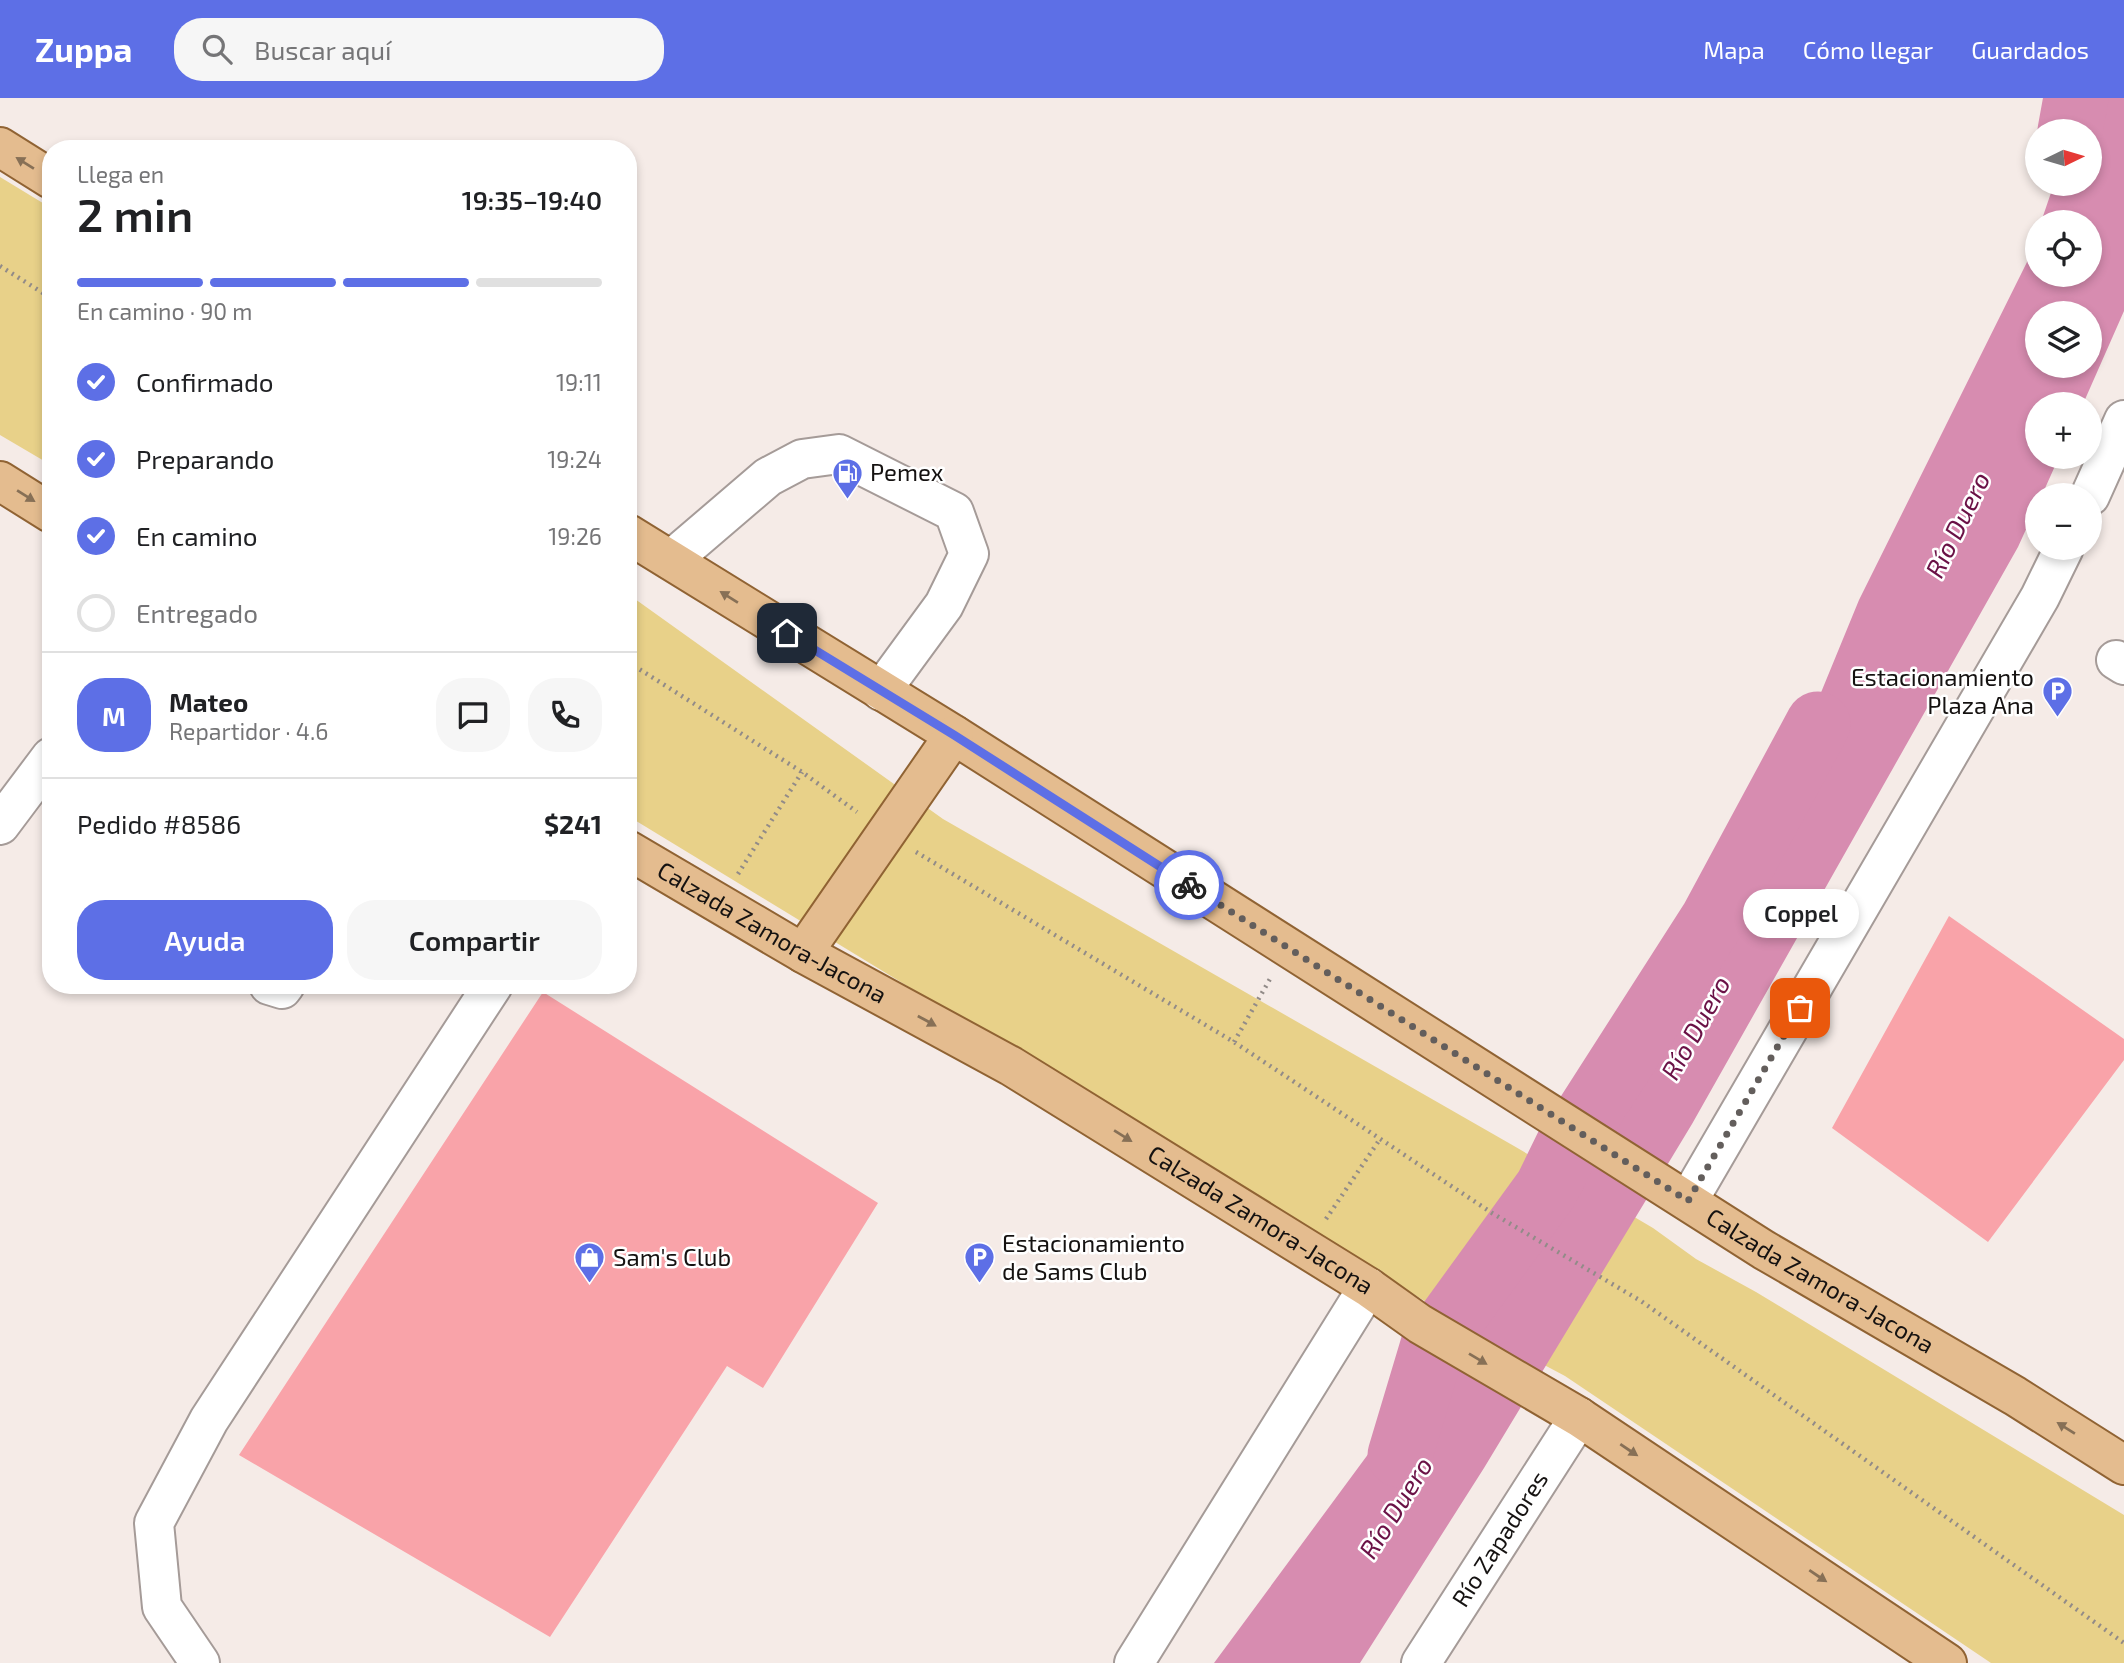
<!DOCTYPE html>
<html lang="es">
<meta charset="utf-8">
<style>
:root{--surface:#fff;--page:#f6f6f6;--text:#202124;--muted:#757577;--line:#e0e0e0;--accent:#5d6fe6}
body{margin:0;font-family:"Exo 2",sans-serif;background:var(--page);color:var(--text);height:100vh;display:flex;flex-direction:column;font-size:26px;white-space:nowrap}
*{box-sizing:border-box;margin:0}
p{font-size:23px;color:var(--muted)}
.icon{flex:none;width:38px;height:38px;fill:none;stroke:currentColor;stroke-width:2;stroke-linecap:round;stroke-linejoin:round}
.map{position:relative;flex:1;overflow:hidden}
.side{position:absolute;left:42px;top:42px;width:595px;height:854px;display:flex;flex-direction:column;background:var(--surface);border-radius:28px;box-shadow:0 4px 10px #0003}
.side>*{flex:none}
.needle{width:46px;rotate:85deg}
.controls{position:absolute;left:2025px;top:21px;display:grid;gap:14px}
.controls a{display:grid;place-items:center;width:77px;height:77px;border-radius:50%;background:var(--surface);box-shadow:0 4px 10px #0003;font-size:35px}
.pin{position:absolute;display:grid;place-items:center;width:60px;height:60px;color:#fff;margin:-30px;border-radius:14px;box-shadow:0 4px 10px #0006}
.courier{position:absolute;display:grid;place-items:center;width:70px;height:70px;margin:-35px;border:5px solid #5d6fe6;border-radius:50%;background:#fff;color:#222;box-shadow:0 2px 9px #0007}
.bubble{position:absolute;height:49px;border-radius:24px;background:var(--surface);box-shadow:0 4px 10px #0003;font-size:23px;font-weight:600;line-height:49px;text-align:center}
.overview em{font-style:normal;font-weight:600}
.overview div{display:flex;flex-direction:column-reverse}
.overview{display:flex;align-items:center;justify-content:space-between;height:119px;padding:0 35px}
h1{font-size:46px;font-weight:600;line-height:52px}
.bar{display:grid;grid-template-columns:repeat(4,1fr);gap:10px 7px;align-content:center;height:84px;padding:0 35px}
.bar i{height:9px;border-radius:5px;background:var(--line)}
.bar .active{background:var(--accent)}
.bar p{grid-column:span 4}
.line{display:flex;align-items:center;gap:18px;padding:0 35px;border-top:2px solid var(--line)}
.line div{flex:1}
.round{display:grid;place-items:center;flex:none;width:74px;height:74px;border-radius:28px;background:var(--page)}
ol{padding:0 35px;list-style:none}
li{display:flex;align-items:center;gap:21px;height:77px}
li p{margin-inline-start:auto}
li .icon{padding:7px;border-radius:50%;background:var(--accent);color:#fff;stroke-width:4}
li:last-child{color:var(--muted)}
li i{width:38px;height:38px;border:4px solid var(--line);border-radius:50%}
.cta{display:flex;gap:14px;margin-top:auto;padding:14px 35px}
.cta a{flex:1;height:80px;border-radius:28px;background:var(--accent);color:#fff;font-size:28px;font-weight:600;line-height:80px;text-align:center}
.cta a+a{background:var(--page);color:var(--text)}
header{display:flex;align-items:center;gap:42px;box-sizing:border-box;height:98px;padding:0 35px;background:var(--accent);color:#fff}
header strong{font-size:33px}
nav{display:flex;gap:38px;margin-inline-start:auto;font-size:24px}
.search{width:490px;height:63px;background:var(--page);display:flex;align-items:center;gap:18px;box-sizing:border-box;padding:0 24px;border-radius:28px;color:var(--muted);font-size:26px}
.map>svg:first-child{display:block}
</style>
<header>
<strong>Zuppa</strong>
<div class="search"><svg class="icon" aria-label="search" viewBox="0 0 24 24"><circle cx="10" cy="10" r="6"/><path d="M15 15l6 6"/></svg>Buscar aquí</div>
<nav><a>Mapa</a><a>Cómo llegar</a><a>Guardados</a></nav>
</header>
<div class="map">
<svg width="2124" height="1565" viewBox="0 0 2124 1565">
<rect width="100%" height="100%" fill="#f5ebe7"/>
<!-- green -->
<path fill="#e8d189" d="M 0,79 L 51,110 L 51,367 L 0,337 Z
M 628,496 L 943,721 L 1514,1048 L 1653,1130 L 1696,1161 L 1756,1194 L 2124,1417 L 2124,1565 L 1991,1565 L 1565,1278 L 1428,1205 L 628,718 Z"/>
<!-- water -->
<path fill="#d78cb0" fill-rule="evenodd" d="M 2082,0 L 2124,0 L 2124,213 L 2083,306 L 2037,306 L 2037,359 L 2059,359 L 2042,397 L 2037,397 L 2037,407 L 2018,449 L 1692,1026 L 1484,1370 L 1360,1565 L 1214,1565 L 1383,1336 L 1614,995 L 1760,743 L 1859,502 L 2032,154 L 2037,138 L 2037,177 L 2090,177 L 2090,124 L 2041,124 L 2054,86 L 2090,86 L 2090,33 L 2071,33 ZM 2037,215 L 2090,215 L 2090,268 L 2037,268 Z"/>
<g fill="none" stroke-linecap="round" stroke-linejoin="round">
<!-- river -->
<path stroke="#d78cb0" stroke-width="65" d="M 2070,33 L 2076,0
M 1400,1357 L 1433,1247 L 1547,1090 L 1567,1049 L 1713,821 L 1818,626"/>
</g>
<!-- building -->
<path fill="#f9a3a9" d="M 1949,818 L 2124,941 L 2124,962 L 1988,1144 L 1832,1030 Z
M 543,894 L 878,1105 L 763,1290 L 727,1268 L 550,1539 L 239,1357 Z"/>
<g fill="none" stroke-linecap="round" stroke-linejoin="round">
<defs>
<g id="minor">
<path d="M 2090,398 L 2124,322"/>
<path d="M 671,462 L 768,379 L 802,361 L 839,356 L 954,414 L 969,456 L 944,507 L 881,593"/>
<path d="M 2116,562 L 2124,567"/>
<path d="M 0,727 L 51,659"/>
<path d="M 269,887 L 282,891 L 285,887"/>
<path d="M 1688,1103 L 2040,499 L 2064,450"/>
<path d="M 200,1565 L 162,1509 L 154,1425 L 209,1322 L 493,887"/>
<path d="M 1134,1565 L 1368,1189"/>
<path id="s1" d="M 1421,1565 L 1579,1319"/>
</g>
<g id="major">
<path d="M 0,49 L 51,81"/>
<path d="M 0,383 L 51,415"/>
<path id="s2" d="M 628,436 L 954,637 L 1764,1152 L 2015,1298 L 2124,1367"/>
<path id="s3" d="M 628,752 L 803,855 L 1011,968 L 1368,1189 L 1420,1226 L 1579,1319 L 1947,1565"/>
<path d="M 803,855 L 954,637"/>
</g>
</defs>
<!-- minor casing -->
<use href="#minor" stroke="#a59b98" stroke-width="42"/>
<!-- major casing -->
<use href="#major" stroke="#906333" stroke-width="42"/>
<!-- path -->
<path stroke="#928b88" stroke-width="4.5" stroke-dasharray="2 5" stroke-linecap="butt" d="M 0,168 L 51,200
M 628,564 L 802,674 L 857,714
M 916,754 L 1234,944 L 1492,1115 L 1641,1203 L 2124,1545
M 738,776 L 802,674
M 1234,944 L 1270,881
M 1326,1121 L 1380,1041"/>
<!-- minor -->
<use href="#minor" stroke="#fff" stroke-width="38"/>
<!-- major -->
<use href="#major" stroke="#e4bc8f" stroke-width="38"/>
</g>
<!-- one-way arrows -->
<defs><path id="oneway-solid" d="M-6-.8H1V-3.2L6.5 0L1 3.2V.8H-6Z" transform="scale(1.75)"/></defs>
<g fill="#877056">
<use href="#oneway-solid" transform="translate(25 65) rotate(-148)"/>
<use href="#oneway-solid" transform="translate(26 398) rotate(32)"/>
<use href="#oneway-solid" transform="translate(729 499) rotate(-148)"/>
<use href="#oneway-solid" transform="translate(927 923) rotate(29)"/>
<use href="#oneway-solid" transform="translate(1123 1038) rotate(32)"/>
<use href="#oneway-solid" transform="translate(1478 1261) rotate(31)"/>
<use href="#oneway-solid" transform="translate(2066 1330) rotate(-148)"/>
<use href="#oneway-solid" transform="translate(1629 1352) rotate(34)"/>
<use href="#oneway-solid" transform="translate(1818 1478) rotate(34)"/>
</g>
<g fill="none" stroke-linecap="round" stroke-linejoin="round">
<!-- done -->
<path stroke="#635e5c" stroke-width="7" stroke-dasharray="0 12.6" d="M 1189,787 L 1688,1103 L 1800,910"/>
<!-- route -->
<path stroke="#5d6fe6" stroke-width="9" d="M 787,535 L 954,637 L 1189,787"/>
</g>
<!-- icons -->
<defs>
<symbol id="fuel-pin" viewBox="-11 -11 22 30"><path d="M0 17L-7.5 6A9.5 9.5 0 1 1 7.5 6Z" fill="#5d6fe6" stroke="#fff"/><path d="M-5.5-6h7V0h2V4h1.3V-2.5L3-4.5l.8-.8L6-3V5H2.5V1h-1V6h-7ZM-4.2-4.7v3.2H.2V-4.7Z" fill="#fff"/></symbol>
<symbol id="parking-pin" viewBox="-11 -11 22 30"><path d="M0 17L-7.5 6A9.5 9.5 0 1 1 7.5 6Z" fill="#5d6fe6" stroke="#fff"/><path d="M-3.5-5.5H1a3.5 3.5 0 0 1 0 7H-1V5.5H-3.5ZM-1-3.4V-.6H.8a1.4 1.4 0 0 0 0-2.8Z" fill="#fff"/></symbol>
<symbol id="shop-pin" viewBox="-11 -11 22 30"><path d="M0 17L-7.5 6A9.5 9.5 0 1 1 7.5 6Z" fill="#5d6fe6" stroke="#fff"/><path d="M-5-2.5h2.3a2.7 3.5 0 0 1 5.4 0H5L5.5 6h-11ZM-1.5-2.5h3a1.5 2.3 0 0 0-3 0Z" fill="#fff"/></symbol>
</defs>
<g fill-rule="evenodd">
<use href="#fuel-pin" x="830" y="358" width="35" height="47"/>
<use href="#parking-pin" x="2040" y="576" width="35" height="47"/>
<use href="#shop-pin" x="572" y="1142" width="35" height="47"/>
<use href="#parking-pin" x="962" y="1142" width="35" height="47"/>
</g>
<g text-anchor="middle" stroke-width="5" stroke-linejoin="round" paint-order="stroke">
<!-- poi labels -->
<g font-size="24" fill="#151211" stroke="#fff" text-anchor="start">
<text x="870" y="383">Pemex</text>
<text x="2034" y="588" text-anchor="end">Estacionamiento<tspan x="2034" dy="28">Plaza Ana</tspan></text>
<text x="1002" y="1154">Estacionamiento<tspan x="1002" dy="28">de Sams Club</tspan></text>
<text x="613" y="1168">Sam's Club</text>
</g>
<!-- street labels -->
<g font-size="24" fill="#151211" stroke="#fff">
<text dy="8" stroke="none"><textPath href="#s3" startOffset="166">Calzada Zamora-Jacona</textPath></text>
<text dy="8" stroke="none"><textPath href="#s3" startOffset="733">Calzada Zamora-Jacona</textPath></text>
<text dy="8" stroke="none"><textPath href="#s2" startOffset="1407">Calzada Zamora-Jacona</textPath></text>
<text dy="8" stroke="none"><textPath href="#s1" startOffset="147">Río Zapadores</textPath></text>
</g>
<!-- water labels -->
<g font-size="26" font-style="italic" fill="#6a1146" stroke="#fff">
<text transform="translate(1958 427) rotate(-64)" y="9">Río Duero</text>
<text transform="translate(1696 930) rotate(-61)" y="9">Río Duero</text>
<text transform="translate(1396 1410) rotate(-58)" y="9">Río Duero</text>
</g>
</g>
</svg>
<div class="controls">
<a><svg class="needle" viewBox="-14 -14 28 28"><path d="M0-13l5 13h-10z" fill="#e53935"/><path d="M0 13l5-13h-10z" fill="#757577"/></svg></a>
<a><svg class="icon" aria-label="locate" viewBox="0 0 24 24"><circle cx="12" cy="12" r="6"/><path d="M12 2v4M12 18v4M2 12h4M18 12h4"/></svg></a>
<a><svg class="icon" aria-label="layers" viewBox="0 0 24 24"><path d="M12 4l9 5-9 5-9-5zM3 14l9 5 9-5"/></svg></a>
<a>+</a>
<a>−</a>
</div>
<div class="pin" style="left:1800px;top:910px;background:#ea580c"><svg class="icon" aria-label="bag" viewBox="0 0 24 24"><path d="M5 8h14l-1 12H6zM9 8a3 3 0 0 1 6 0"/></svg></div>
<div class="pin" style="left:787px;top:535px;background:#1f2937"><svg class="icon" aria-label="home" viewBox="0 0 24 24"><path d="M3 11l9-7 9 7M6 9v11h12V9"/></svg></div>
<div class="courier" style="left:1189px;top:787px"><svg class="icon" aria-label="bike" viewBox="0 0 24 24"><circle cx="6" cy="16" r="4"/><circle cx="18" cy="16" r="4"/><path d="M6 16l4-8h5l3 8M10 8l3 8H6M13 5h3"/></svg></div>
<div class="bubble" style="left:1743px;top:791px;width:116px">Coppel</div>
<section class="side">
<div class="overview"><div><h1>2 min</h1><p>Llega en</p></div><em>19:35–19:40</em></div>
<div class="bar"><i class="active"></i><i class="active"></i><i class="active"></i><i></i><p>En camino · 90 m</p></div>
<ol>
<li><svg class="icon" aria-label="check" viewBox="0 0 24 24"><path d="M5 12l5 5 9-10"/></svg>Confirmado<p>19:11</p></li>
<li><svg class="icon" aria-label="check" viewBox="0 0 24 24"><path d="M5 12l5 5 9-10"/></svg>Preparando<p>19:24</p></li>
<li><svg class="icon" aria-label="check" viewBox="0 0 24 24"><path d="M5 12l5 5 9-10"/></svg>En camino<p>19:26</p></li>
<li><i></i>Entregado</li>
</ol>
<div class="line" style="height:126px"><b class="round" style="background:var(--accent);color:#fff">M</b><div><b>Mateo</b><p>Repartidor · 4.6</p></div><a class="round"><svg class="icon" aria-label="chat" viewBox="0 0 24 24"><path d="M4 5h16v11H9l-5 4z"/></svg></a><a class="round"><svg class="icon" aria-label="phone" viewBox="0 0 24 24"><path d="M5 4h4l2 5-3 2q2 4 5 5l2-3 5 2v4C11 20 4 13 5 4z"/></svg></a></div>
<div class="line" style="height:91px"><div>Pedido #8586</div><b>$241</b></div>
<div class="cta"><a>Ayuda</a><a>Compartir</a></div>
</section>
</div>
